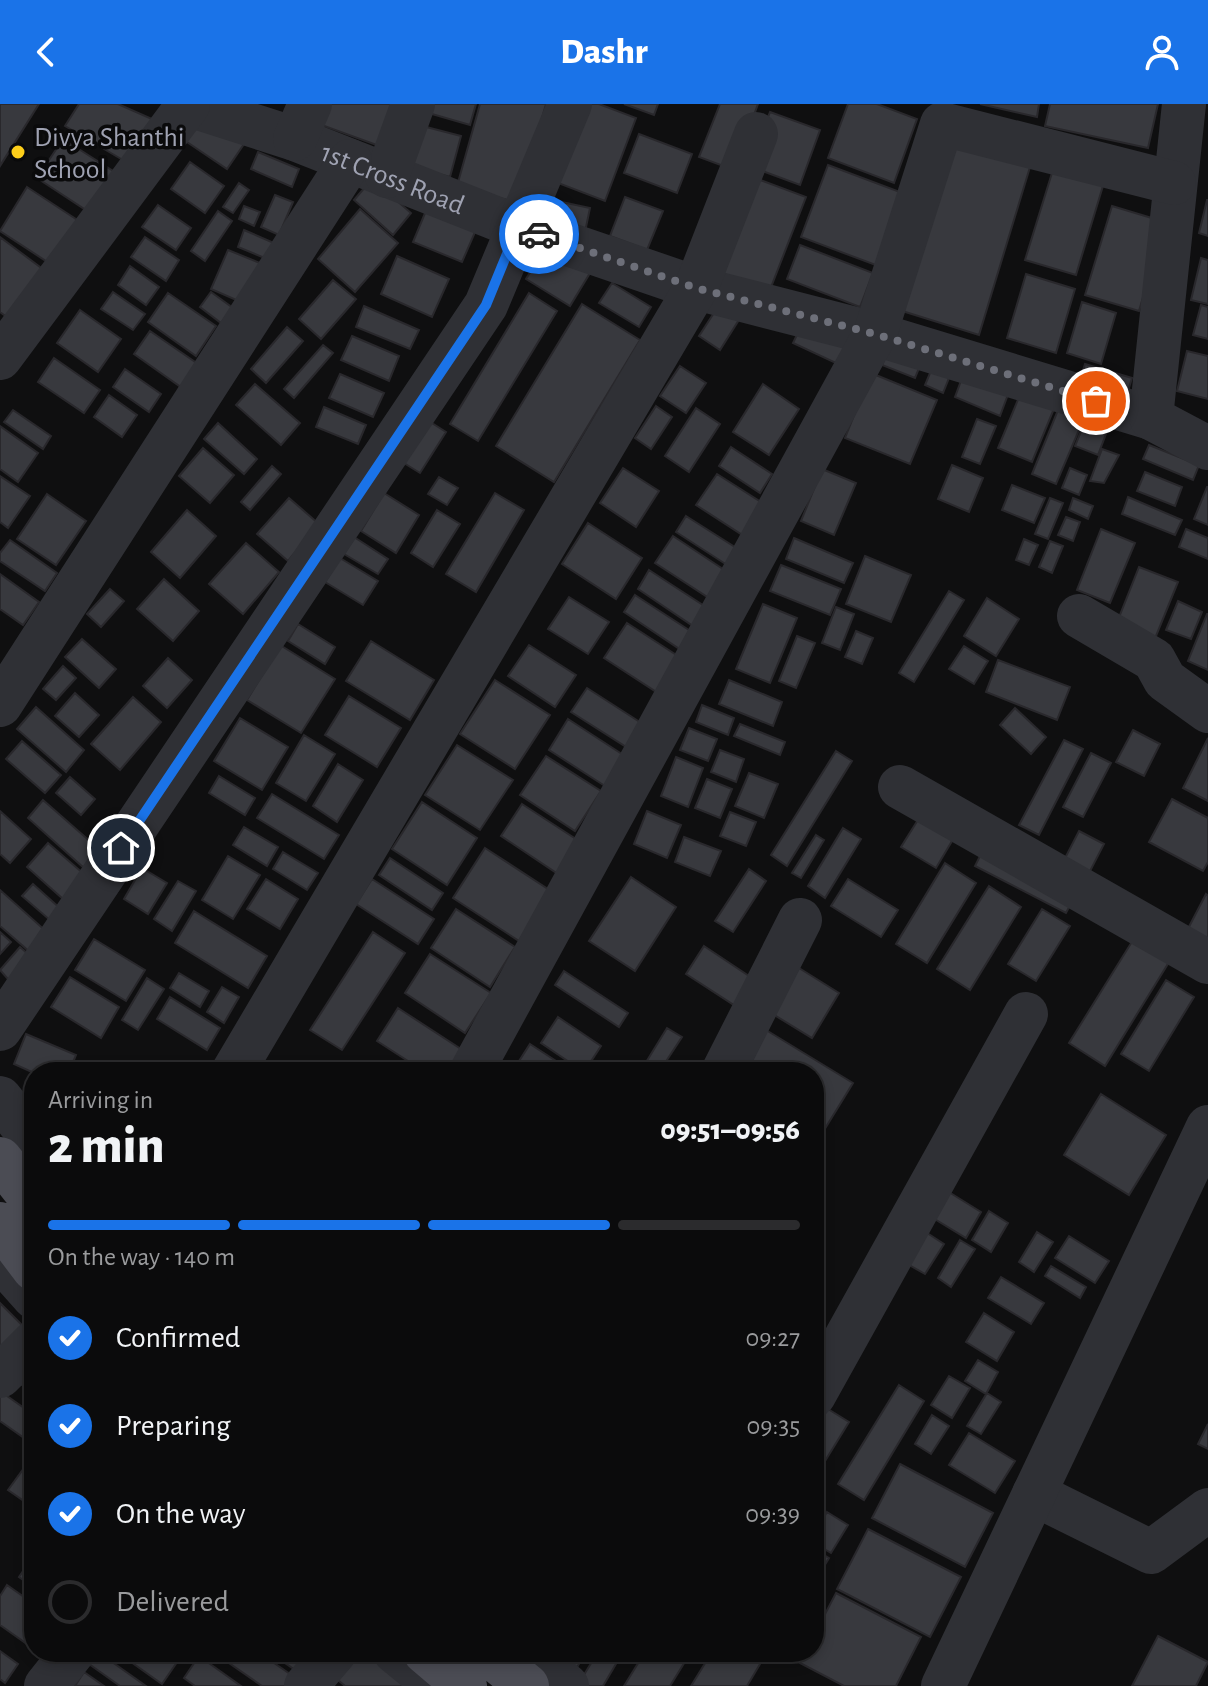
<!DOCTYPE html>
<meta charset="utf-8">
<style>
:root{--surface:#0b0b0c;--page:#19191a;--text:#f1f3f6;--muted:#9a9b9d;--line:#2b2b2d;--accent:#1a73e8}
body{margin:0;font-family:"Alegreya Sans",sans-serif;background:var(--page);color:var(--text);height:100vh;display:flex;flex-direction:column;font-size:30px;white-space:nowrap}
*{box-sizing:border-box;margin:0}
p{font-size:26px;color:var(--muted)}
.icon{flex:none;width:44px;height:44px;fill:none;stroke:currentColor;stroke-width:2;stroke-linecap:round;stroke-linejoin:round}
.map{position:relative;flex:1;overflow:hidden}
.sheet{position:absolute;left:24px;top:958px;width:800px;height:600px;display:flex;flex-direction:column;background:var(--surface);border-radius:32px;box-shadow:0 4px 12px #0003,0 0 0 2px var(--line)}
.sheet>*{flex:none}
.pin{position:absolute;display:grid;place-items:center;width:68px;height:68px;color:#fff;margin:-34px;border:4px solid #fff;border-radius:50%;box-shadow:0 2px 8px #0007}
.courier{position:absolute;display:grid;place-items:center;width:80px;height:80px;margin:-40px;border:6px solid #1a73e8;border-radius:50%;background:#fff;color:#222;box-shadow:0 2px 10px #0007}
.summary em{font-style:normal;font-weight:800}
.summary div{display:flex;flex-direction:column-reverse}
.summary{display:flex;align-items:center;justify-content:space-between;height:136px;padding:0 24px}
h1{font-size:52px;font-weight:800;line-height:60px}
.bar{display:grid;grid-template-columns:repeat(4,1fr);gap:12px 8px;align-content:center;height:96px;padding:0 24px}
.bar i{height:10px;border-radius:6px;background:var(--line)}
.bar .current{background:var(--accent)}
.bar p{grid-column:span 4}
ol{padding:0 24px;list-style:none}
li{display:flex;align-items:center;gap:24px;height:88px}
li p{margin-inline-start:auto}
li .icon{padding:8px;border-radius:50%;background:var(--accent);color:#fff;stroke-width:4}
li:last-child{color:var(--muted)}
li i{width:44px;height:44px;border:4px solid var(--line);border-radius:50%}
header{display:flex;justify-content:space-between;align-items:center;height:104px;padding:0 24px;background:var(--accent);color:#fff;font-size:36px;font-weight:800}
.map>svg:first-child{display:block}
</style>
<header><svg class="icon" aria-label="back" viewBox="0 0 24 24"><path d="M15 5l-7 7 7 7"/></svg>Dashr<svg class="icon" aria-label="person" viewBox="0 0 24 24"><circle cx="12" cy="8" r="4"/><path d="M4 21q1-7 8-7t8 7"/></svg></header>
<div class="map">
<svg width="1208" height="1582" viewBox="0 0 1208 1582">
<rect width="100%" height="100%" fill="#0f0f10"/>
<!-- building -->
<path fill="#38393e" stroke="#29282c" stroke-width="2" d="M 0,0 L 39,0 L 0,62 Z
M 79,0 L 118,0 L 161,19 L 133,62 L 65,22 Z
M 323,0 L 410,0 L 393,47 L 316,19 Z
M 419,0 L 476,0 L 470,21 L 418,6 Z
M 480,0 L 546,0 L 518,99 L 457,82 Z
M 587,0 L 599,0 L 636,14 L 605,97 L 558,79 Z
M 624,0 L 658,0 L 654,11 Z
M 720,0 L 758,0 L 734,66 L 699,53 Z
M 848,0 L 877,0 L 917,15 L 894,79 L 828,54 Z
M 980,0 L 1039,0 L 1037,13 Z
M 1050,0 L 1158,0 L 1148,44 L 1045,22 Z
M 770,8 L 820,26 L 800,81 L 749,62 Z
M 198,9 L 244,40 L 227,65 L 181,34 Z
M 411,19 L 461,32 L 450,73 L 400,59 Z
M 954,26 L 1034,50 L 979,231 L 899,206 Z
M 639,30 L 692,50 L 677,89 L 624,69 Z
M 63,35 L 121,72 L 95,112 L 37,74 Z
M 258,48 L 299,65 L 292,83 L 251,65 Z
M 1056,56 L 1106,72 L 1076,171 L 1025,156 Z
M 190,58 L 224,82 L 205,109 L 171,85 Z
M 828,61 L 908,91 L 881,163 L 801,133 Z
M 755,74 L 806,93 L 768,191 L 717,172 Z
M 372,75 L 411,109 L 393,131 L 354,96 Z
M 239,79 L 249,86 L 233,109 L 223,103 Z
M 27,83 L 82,119 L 55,163 L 0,127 Z
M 275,91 L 293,98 L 279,131 L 261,123 Z
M 625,93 L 663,107 L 647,146 L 610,132 Z
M 543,94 L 590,104 L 585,128 L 538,118 Z
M 1207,96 L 1208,96 L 1208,132 L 1199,129 Z
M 430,97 L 479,119 L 462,158 L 413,138 Z
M 158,101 L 191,124 L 176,146 L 142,123 Z
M 244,102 L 260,108 L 254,122 L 239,115 Z
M 1112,102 L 1165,118 L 1139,207 L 1085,191 Z
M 360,105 L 398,139 L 355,188 L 318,155 Z
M 218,107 L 232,117 L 205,157 L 191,147 Z
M 244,126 L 274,139 L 267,155 L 238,143 Z
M 0,133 L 48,169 L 12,217 L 0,208 Z
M 145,133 L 179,156 L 166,177 L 131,153 Z
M 800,141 L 873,169 L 860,203 L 787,175 Z
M 546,142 L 590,169 L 570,202 L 526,175 Z
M 228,146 L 260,159 L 243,199 L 211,185 Z
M 397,152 L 449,175 L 432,213 L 381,190 Z
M 1201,154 L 1208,156 L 1208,200 L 1191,196 Z
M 130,162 L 159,183 L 146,201 L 118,181 Z
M 1026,170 L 1075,185 L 1056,249 L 1007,234 Z
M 333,176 L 356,195 L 321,235 L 299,215 Z
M 612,179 L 651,203 L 639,223 L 599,199 Z
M 113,188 L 145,210 L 133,226 L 101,205 Z
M 211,188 L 233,204 L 221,219 L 200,203 Z
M 168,189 L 216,222 L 196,252 L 148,218 Z
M 529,189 L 557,207 L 478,337 L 450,320 Z
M 721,198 L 742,211 L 720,246 L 699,232 Z
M 1082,198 L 1116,209 L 1101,260 L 1067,249 Z
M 582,200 L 640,236 L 554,378 L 496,342 Z
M 1201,201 L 1208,203 L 1208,235 L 1193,231 Z
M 364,202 L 419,226 L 410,245 L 356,223 Z
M 80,206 L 121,235 L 98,268 L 57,239 Z
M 805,214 L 851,236 L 840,261 L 793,239 Z
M 287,223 L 303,237 L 266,279 L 251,265 Z
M 150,227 L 201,262 L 185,286 L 134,250 Z
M 352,232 L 399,252 L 389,277 L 341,256 Z
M 323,241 L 333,249 L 294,294 L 284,285 Z
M 889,244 L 922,257 L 915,274 L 882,261 Z
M 1187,247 L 1208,252 L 1208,295 L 1177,287 Z
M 54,254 L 100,286 L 84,309 L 38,278 Z
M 935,257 L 953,264 L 943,289 L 925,281 Z
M 1085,260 L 1132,274 L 1125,297 L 1078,282 Z
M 680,262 L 706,279 L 686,309 L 660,292 Z
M 125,265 L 161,290 L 149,308 L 113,283 Z
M 965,266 L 1010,285 L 1000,312 L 955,293 Z
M 871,269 L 937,296 L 910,360 L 845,334 Z
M 340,270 L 384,289 L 373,313 L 329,294 Z
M 255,280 L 300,319 L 281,341 L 236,301 Z
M 763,280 L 799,305 L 769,351 L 733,328 Z
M 1024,281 L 1058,295 L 1032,358 L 998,344 Z
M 109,291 L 137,311 L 122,333 L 94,313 Z
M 1060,301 L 1085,312 L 1056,380 L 1032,370 Z
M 656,302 L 672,313 L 651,345 L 635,334 Z
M 324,303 L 366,321 L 358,340 L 316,323 Z
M 696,304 L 720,320 L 689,368 L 665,352 Z
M 1090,305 L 1112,314 L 1098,351 L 1075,342 Z
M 13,306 L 51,332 L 43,345 L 4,318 Z
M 424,314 L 446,328 L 420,369 L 399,356 Z
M 977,315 L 996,322 L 980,360 L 962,353 Z
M 218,319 L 257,355 L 244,370 L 204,335 Z
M 0,322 L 38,349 L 18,378 L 0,365 Z
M 1149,341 L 1199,361 L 1193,376 L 1143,355 Z
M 731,343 L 772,370 L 760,389 L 719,362 Z
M 203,344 L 234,371 L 210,399 L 179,372 Z
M 1102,345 L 1119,351 L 1104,379 L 1090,377 Z
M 952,361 L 983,374 L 969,408 L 938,395 Z
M 272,362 L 281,370 L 250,406 L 241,398 Z
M 623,364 L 659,387 L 636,423 L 600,399 Z
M 1070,364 L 1087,371 L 1079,391 L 1062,384 Z
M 822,365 L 856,379 L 834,431 L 801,417 Z
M 1145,368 L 1182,383 L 1175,402 L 1137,387 Z
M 717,370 L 764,400 L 744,432 L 696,401 Z
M 0,372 L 30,392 L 8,424 L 0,418 Z
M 439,373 L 458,384 L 447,401 L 428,390 Z
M 1012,381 L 1045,394 L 1034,419 L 1002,406 Z
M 1207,383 L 1208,383 L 1208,421 L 1194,415 Z
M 384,389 L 419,411 L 396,449 L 361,427 Z
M 495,389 L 524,406 L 476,488 L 446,470 Z
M 47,390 L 86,417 L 56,461 L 17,435 Z
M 1128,393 L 1182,416 L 1175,431 L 1122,410 Z
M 289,394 L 319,420 L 288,457 L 257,430 Z
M 1050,394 L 1063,399 L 1048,435 L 1035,430 Z
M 1073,394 L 1093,402 L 1088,415 L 1069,406 Z
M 187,406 L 216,432 L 180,474 L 151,448 Z
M 437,406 L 460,420 L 433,463 L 411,449 Z
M 686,412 L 738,445 L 727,461 L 676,428 Z
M 1066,413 L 1080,418 L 1073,437 L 1058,431 Z
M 588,419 L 642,454 L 616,495 L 562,460 Z
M 1101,425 L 1135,439 L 1110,499 L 1077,486 Z
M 1186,425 L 1208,434 L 1208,455 L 1179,443 Z
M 673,432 L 729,469 L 712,496 L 655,459 Z
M 354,433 L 388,455 L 378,470 L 344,450 Z
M 794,434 L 853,459 L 844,479 L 786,455 Z
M 1024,435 L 1038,441 L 1029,461 L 1016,456 Z
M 10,436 L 57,469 L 45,487 L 0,457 L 0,449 Z
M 1050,437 L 1063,442 L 1052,469 L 1039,463 Z
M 246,439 L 279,468 L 243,510 L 209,480 Z
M 865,452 L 911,471 L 891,518 L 846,500 Z
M 340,454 L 378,477 L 363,501 L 325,478 Z
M 781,461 L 841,485 L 830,511 L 770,487 Z
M 1139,463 L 1178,478 L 1154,537 L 1116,521 Z
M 649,466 L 709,505 L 696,524 L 638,485 Z
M 0,470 L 39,498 L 23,521 L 0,505 Z
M 164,475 L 199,507 L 173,537 L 137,505 Z
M 110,485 L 124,497 L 101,523 L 87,510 Z
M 949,487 L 964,496 L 914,578 L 899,569 Z
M 635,491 L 692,528 L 681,546 L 624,508 Z
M 569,493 L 609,518 L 588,550 L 548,525 Z
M 987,494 L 1019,515 L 996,552 L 964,532 Z
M 1178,497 L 1202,508 L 1191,535 L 1166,526 Z
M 763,500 L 797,514 L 770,579 L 736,565 Z
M 836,503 L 854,510 L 840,546 L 822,539 Z
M 1207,510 L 1208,510 L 1208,566 L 1188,557 Z
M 627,519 L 681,554 L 658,589 L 604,554 Z
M 298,520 L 335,543 L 325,560 L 288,537 Z
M 856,527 L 873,534 L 862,560 L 845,553 Z
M 797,532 L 815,539 L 796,584 L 779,577 Z
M 82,535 L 116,565 L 99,584 L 65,553 Z
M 371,537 L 434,576 L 410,616 L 346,577 Z
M 280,541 L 335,575 L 301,629 L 247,596 Z
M 529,541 L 576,571 L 555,603 L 508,572 Z
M 964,542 L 988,557 L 974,580 L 949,565 Z
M 168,554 L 192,576 L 167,604 L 143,582 Z
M 998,556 L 1070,583 L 1057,616 L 986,588 Z
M 63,562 L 76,574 L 56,596 L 43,585 Z
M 495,576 L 550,611 L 515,665 L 460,630 Z
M 729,576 L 782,598 L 773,622 L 719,600 Z
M 587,584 L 646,622 L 631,646 L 571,608 Z
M 75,589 L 99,611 L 79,633 L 55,612 Z
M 349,592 L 401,624 L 377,663 L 325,631 Z
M 133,593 L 161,618 L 120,666 L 91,640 Z
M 702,601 L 734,614 L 728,631 L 696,618 Z
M 36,603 L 84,646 L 66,668 L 17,625 Z
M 1015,604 L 1046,633 L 1031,650 L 1000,621 Z
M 240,614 L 288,643 L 262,686 L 214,657 Z
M 568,615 L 628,654 L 608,684 L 549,646 Z
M 740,620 L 785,638 L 780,651 L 734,632 Z
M 689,624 L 717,635 L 708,657 L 680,646 Z
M 1133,626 L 1160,640 L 1144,672 L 1116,658 Z
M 304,631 L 335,650 L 306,697 L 276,679 Z
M 1208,634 L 1208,697 L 1183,684 Z
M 1064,636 L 1083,645 L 1039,731 L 1019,721 Z
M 22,637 L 61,671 L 45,689 L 6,655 Z
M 457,641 L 513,676 L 480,726 L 425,691 Z
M 720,646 L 744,655 L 736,678 L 711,668 Z
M 836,647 L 852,657 L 787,762 L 771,751 Z
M 1091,649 L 1111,659 L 1083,713 L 1063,703 Z
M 546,652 L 601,687 L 575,727 L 520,691 Z
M 676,653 L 703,664 L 688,703 L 661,692 Z
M 338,660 L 363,676 L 337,718 L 313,702 Z
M 749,669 L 778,680 L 764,714 L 735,702 Z
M 219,672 L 255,694 L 245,711 L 209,689 Z
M 70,673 L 95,695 L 81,711 L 56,689 Z
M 707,675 L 732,685 L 720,714 L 695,704 Z
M 272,690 L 339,731 L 324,755 L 257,714 Z
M 1172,695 L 1208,714 L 1208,758 L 1203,767 L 1149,738 Z
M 43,696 L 100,746 L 84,764 L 28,714 Z
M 422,698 L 477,734 L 447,781 L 392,745 Z
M 522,700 L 579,737 L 558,770 L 501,732 Z
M 0,707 L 31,735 L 10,759 L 0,750 Z
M 647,707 L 681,721 L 667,754 L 634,740 Z
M 730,708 L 756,718 L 746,742 L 720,732 Z
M 921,711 L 955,732 L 936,764 L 901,743 Z
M 244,723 L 278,743 L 267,762 L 233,741 Z
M 843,724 L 861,735 L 825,794 L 808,782 Z
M 1079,727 L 1104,740 L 1087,773 L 1062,760 Z
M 816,731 L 824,736 L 801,774 L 792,769 Z
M 684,733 L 721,747 L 710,772 L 675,758 Z
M 48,739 L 84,770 L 63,795 L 27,763 Z
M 485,744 L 551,787 L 519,837 L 453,794 Z
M 984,744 L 1075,792 L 1066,809 L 975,762 Z
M 283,748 L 318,769 L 307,786 L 273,765 Z
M 228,752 L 260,771 L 233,815 L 202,796 Z
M 390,754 L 443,789 L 432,806 L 379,771 Z
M 945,759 L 976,779 L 927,859 L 896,840 Z
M 142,764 L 167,779 L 148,810 L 124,795 Z
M 749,765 L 766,777 L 733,828 L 715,817 Z
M 631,773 L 676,803 L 635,867 L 589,837 Z
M 266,775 L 298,795 L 280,825 L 247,805 Z
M 372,775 L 434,815 L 418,840 L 356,800 Z
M 848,775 L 898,806 L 881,833 L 831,802 Z
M 178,777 L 196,787 L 172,827 L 154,815 Z
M 33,780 L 62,806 L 51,817 L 22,792 Z
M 989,782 L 1021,803 L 970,886 L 937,865 Z
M 0,786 L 48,829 L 31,849 L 0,822 Z
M 1206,790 L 1208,792 L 1208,855 L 1180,840 Z
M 456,805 L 515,843 L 490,883 L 431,844 Z
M 1042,805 L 1070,822 L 1036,877 L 1008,860 Z
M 194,807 L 267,852 L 248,884 L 175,839 Z
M 0,828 L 11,838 L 0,850 Z
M 373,828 L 405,849 L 342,946 L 310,926 Z
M 1138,828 L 1174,850 L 1105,962 L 1069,939 Z
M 94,835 L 145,866 L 126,897 L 75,866 Z
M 704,842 L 755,876 L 737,903 L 686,870 Z
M 20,843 L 36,857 L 14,882 L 0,866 Z
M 430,850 L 491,889 L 465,929 L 405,889 Z
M 799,864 L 839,889 L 812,934 L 771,909 Z
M 564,867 L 628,909 L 619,923 L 555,881 Z
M 179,869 L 209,887 L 200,903 L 170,884 Z
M 70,873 L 119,903 L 101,934 L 51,903 Z
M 147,874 L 164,885 L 138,926 L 122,916 Z
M 1166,876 L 1194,893 L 1149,967 L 1121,950 Z
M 222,883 L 239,893 L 224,919 L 207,908 Z
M 170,893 L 220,924 L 207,946 L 157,915 Z
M 398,904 L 464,947 L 450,968 L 425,968 L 377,937 Z
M 558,913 L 601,942 L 584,968 L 541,939 Z
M 667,924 L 682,933 L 659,968 L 640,968 Z
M 766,926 L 853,979 L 818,1036 L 814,1033 L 814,968 L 740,968 Z
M 26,930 L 76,951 L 69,968 L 34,969 L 14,960 Z
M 530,940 L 573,968 L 512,968 Z
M 27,982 L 34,985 L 34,1024 L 23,1011 Z
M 1101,990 L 1166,1031 L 1129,1091 L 1064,1051 Z
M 944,1085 L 981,1108 L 966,1134 L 928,1111 Z
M 989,1107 L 1008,1119 L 991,1148 L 972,1136 Z
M 921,1125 L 944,1140 L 925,1170 L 902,1157 Z
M 1037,1128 L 1053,1138 L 1034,1168 L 1019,1158 Z
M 1069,1132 L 1109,1157 L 1095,1179 L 1055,1154 Z
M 960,1136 L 975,1145 L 951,1183 L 938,1174 Z
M 1051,1162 L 1086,1183 L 1080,1194 L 1045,1172 Z
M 1001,1173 L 1044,1199 L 1031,1220 L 988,1194 Z
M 0,1199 L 30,1229 L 0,1257 Z
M 984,1209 L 1014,1228 L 997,1257 L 966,1238 Z
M 978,1256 L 998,1268 L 986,1290 L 965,1277 Z
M 34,1257 L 34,1289 L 19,1279 Z
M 949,1272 L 970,1284 L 952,1314 L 931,1301 Z
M 899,1281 L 924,1297 L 864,1396 L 838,1380 Z
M 0,1287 L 34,1311 L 34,1341 L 0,1317 Z
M 987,1289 L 1001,1298 L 981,1330 L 967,1322 Z
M 828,1305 L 849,1318 L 814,1375 L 814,1327 Z
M 932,1311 L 949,1322 L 931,1350 L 915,1340 Z
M 1208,1320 L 1208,1345 L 1198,1340 Z
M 969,1329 L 1015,1357 L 995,1389 L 949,1361 Z
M 27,1360 L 34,1365 L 34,1404 L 8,1386 Z
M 900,1360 L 993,1409 L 965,1463 L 872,1414 Z
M 827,1408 L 848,1421 L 831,1449 L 814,1439 L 814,1429 Z
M 868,1425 L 961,1473 L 930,1533 L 837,1485 Z
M 814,1445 L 829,1454 L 814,1479 Z
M 34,1451 L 34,1484 L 19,1473 Z
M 7,1481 L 34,1500 L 34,1545 L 0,1521 L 0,1492 Z
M 836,1489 L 921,1533 L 896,1582 L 844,1582 L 800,1559 L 805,1548 L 814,1548 L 814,1531 Z
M 1158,1532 L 1208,1558 L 1196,1582 L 1132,1582 Z
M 0,1547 L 18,1560 L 5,1579 L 0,1575 Z
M 98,1548 L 146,1582 L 120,1582 L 89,1560 Z
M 117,1548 L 184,1548 L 162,1580 Z
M 213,1548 L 258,1548 L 293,1572 L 287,1582 L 262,1582 Z
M 269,1548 L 316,1548 L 301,1570 Z
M 351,1548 L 382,1548 L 423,1582 L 345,1582 L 332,1571 Z
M 569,1548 L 586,1548 L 572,1572 L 559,1565 Z
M 598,1548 L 623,1548 L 603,1582 L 577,1582 Z
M 645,1548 L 691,1548 L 670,1582 L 624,1582 Z
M 712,1548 L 763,1548 L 766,1550 L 747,1582 L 691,1582 Z
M 199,1552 L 241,1582 L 195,1582 L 184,1574 Z
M 84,1568 L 104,1582 L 75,1582 Z"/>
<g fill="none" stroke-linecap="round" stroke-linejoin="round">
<!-- minor -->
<g stroke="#2f3035" stroke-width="44">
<path id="s1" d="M 186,0 L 295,35 L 518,123 L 696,184 L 875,230 L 1151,314"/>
<path d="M 1184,0 L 1151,314 L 1208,344"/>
<path d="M 295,35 L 310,0"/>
<path d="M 387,72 L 413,0"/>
<path d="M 0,254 L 188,1"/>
<path d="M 1079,512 L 1154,556 L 1165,576 L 1208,607"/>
<path d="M 0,601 L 350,57"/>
<path d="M 900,683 L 1208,858"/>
<path d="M 0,925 L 486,201 L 570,0"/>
<path d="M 233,968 L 696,184 L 756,30"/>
<path d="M 471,968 L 875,230 L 942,20 L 1174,79"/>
<path d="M 723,968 L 800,816"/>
<path d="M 0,994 L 34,1037"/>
<path d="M 0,1155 L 34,1193"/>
<path d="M 0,1272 L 34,1238"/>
<path d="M 814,1291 L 1026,910"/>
<path d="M 1034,1390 L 1151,1448 L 1208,1406"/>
<path d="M 395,1548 L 437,1582"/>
<path d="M 528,1548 L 567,1582"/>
<path d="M 46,1582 L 73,1548"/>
<path d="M 306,1582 L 335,1548"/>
<path d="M 943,1582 L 1208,1023"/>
</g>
<!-- major -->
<path stroke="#4b4c54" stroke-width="44" d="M 0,1055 L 34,1098
M 0,1120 L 34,1165
M 425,1548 L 465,1582
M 486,1548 L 527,1582"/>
</g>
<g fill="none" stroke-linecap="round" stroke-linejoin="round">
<!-- done -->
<path stroke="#6d6f79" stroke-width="8" stroke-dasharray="0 14.4" d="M 539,130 L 696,184 L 875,230 L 1096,297"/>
<!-- route -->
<path stroke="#1a73e8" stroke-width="10" d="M 121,744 L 486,201 L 518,123 L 539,130"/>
</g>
<!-- markers -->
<circle fill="#fdce1a" stroke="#0a0a0b" stroke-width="3" cx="18" cy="48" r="8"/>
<g text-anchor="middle" stroke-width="7" stroke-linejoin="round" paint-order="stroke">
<!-- poi labels -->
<g font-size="28" fill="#9fa2b2" stroke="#0a0a0b" text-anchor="start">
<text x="34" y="42">Divya Shanthi<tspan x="34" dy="32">School</tspan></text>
</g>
<!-- street labels -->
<g font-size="28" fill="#9fa2b2" stroke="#0a0a0b">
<text dy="10" stroke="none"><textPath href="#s1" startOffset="220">1st Cross Road</textPath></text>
</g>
</g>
</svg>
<div class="pin" style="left:1096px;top:297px;background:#ea580c"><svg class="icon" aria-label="bag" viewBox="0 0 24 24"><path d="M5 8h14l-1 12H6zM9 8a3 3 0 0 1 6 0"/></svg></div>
<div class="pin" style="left:121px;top:744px;background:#1f2937"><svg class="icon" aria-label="home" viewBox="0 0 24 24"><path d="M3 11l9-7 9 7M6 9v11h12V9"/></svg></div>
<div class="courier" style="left:539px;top:130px"><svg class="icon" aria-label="car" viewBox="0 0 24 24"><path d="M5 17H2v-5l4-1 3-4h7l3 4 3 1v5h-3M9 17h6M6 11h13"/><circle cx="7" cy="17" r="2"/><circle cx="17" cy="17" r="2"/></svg></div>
<section class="sheet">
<div class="summary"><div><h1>2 min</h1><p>Arriving in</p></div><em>09:51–09:56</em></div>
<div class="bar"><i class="current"></i><i class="current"></i><i class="current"></i><i></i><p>On the way · 140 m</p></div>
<ol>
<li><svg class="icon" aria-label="check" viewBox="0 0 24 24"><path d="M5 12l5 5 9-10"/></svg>Confirmed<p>09:27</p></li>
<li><svg class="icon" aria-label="check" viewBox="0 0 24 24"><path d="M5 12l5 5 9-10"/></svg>Preparing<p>09:35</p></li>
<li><svg class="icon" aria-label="check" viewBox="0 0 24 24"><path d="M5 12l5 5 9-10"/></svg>On the way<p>09:39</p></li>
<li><i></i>Delivered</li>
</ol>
</section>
</div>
